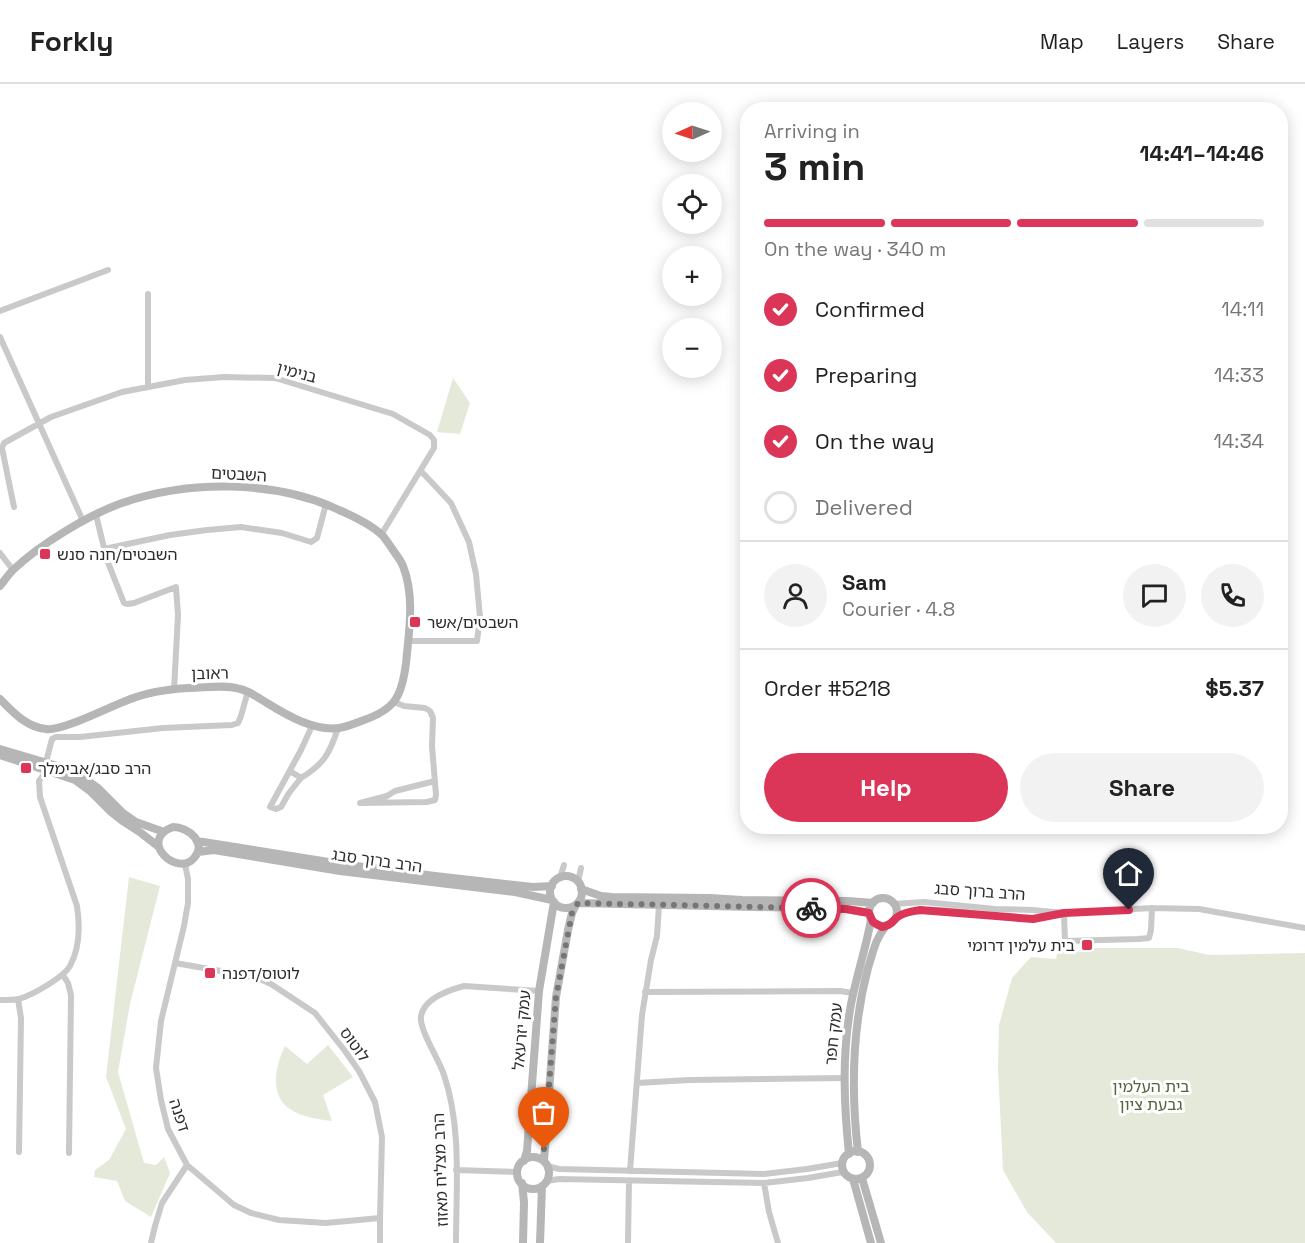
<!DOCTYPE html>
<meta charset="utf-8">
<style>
:root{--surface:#fff;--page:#f2f2f2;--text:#222;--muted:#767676;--line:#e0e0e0;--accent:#db3558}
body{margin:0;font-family:"Space Grotesk","Noto Sans Hebrew",sans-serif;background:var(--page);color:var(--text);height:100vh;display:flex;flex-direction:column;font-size:22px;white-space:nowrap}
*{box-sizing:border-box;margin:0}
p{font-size:20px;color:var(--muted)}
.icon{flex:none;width:33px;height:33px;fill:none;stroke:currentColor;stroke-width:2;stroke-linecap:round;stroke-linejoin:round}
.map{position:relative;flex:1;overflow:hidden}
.panel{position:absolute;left:740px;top:18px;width:548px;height:732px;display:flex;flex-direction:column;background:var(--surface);border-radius:24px;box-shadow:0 3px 15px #0003}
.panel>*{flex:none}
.needle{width:39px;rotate:267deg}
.controls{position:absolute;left:662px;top:18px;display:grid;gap:12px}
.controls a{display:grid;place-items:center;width:60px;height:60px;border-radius:50%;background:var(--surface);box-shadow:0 3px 15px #0003;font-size:30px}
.pin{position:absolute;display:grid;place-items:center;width:51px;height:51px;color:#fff;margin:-62px -26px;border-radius:50% 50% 50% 0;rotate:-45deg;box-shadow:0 0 6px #0007}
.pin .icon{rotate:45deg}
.courier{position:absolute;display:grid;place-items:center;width:60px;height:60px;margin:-30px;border:4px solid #db3558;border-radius:50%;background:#fff;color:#222;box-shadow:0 2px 8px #0007}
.headline em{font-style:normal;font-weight:600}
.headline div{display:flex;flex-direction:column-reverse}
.headline{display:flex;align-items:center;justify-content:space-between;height:102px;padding:0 24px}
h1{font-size:39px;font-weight:600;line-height:45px}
.bar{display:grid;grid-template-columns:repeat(4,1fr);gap:9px 6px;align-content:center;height:72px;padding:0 24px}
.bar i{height:8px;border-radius:4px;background:var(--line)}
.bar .on{background:var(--accent)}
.bar p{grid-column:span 4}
.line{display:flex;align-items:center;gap:15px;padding:0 24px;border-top:2px solid var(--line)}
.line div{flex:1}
.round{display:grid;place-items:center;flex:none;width:63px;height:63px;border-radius:32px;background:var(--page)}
ol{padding:0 24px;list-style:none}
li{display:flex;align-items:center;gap:18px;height:66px}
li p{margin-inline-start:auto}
li .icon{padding:6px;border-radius:50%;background:var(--accent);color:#fff;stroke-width:4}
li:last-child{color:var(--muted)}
li i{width:33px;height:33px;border:3px solid var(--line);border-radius:50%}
.primary-button{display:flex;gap:12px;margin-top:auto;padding:12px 24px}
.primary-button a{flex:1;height:69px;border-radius:36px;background:var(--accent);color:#fff;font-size:24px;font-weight:600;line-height:69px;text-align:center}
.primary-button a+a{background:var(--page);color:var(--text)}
header{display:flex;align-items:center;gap:36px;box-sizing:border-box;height:84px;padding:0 30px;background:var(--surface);border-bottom:2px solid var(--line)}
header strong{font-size:28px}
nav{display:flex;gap:33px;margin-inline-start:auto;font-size:21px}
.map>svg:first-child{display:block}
</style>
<header>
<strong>Forkly</strong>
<nav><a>Map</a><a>Layers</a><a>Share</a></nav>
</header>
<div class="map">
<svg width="1305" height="1159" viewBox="0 0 1305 1159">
<rect width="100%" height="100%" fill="#fff"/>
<!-- green -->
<path fill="#e4e9d9" d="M 453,294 L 470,319 L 460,350 L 437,348 Z
M 129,793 L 160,802 L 130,920 L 118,988 L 144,1079 L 156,1081 L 164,1073 L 170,1089 L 151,1133 L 125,1117 L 117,1097 L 94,1093 L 95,1086 L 109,1076 L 126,1045 L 106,993 Z
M 1083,864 L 1178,864 L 1209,871 L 1305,869 L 1305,1159 L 1056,1159 L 1027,1128 L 1003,1086 L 998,985 L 999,941 L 1012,894 L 1031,873 L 1056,875 L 1058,866 L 1084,868 Z
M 328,961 L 353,993 L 323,1011 L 332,1037 C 316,1035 295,1032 284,1020 C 270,1004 277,978 285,962 L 307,980 Z"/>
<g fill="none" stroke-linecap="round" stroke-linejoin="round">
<!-- street -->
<path stroke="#c9c9c9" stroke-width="6" d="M 148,210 L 148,302
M 0,227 L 108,186
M 0,253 L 83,437
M 14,423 L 2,364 L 4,359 L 51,333 L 122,308 L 185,296 L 224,293 L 275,294 L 393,330 L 430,351 L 434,356 L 434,364 L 381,451
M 96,431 L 107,476 L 124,519 L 127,520 L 134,519 L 176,503 L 178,531 L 174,606
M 104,465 L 170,451 L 207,446 L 241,443 L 282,449 L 311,458 L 317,454 L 326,420
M 0,469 L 13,486
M 408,557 L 477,557 L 480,533 L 476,490 L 469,458 L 451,419 L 421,387
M 394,618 L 404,622 L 425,624 L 430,627 L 433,634 L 432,662 L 436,711 L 435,716 L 427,718 L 360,719 L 387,712 L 395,707 L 435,697
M 46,678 L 52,655 L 56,653 L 80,653 L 163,644 L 232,641 L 238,639 L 241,632 L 248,607
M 290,687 L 301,694 L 289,709 L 281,723 L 276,725 L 270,723 L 301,666 L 312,642
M 301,694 C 324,680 330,669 338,644
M 185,780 L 188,795 L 188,819 L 184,842 L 161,937 L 156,984 L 161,1016 L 168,1045 L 187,1081 L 234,1121 L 251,1129 L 279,1136 L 326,1139 L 380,1134
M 560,794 L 564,781
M 578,798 L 581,784
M 894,820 L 924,818 L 995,825 L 1032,826 L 1064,829 L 1152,824 L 1199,825 L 1305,844
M 1064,829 L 1065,857 L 1138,855 L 1149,854 L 1151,846 L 1152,824
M 896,833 C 939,816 987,836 1031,835 C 1039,834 1047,832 1055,831
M 175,879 L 238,890 L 260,895 L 271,900 L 315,929 L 345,967 L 359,987 L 375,1018 L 382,1053 L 380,1134 L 380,1159
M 63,891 L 68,899 L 71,911 L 69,1069
M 645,908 L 840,907 L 853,909
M 18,915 L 21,934 L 19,1068
M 0,916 C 6,916 13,916 19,915 C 32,911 63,894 70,882 C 80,864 80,842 77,822 L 40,713 L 39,697 L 47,686
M 637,999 L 689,996 L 844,994
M 547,1082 L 559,1085 L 764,1090 L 807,1085 L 842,1079
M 456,1086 L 518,1088
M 630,1087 L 642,931 L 651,876 L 657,852 L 659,821
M 547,1097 L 559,1095 L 764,1099 L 808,1094 L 843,1088
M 764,1099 L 769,1128 L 778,1159
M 151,1159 L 155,1142 L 162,1119 L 187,1081
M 456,1159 C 456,1104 462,1044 444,991 C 439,975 419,946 421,932 C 424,915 449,906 464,902 L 539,907
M 628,1159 L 629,1097"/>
<!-- secondary -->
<path stroke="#b6b6b6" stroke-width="8" d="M 0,502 C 4,497 8,491 13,486 C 39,461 88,431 122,419 C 189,396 275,396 339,426 C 353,432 372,441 383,452 C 387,457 391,463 395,469 C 398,473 401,477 403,482 C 415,512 409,548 406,579 C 402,611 396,625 364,636 C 356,639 347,643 339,644 C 314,647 288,632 267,619 C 258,614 250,607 240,605 C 224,600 205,604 189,604 C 170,605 145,609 128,616 C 111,622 61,648 46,645 C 26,643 13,628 0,615
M 0,665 L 74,687 L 98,704 L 123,729 L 136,738 L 164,748
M 0,671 L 75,696 L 90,707 L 110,727 L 124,738 L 141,749 L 159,763
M 173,743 C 188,743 208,759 194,774 C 177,794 137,756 173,743 Z
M 197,757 L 341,780 L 435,792 L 533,803 L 552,802
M 198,768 L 214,766 L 340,787 L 515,808 L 552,816
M550 808a16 16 0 1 1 32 0a16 16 0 1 1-32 0Z
M 581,805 L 601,812 L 612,813 L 710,814 L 742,816 L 848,817 L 873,819
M869 828a14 14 0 1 1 28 0a14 14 0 1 1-28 0Z
M 578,819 L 846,825 L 869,829
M842 1081a14 14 0 1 1 28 0a14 14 0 1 1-28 0Z
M 858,1068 C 851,1007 852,944 868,884 C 873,869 875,855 886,842
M 849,1070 C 844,1021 842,974 850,926 C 855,895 866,866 871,835
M517 1089a16 16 0 1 1 32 0a16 16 0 1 1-32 0Z
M 524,1077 L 527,1067 L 539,907 L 554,818
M 544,1077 L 556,913 L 568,846 L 572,829 L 576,821
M 862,1094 L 881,1159
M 853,1095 L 871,1159
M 522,1099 L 524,1118 L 523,1159
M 540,1159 L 542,1102"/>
</g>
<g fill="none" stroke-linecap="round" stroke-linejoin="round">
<!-- done -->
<path stroke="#767676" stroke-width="6" stroke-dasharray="0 10.8" d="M 544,1065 L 556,913 L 572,829 L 578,819 L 811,824"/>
<!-- route -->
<path stroke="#db3558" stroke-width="8" d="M 811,824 L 846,825 L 869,829 L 873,838 L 882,843 C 893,841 892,836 899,832 C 905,828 913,827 920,826 L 1033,835 L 1064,829 L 1129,826"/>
</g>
<!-- markers -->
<g fill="#db3558" stroke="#fff" stroke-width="2">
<rect x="39" y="464" width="12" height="12" rx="3"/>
<rect x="409" y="532" width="12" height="12" rx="3"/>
<rect x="20" y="678" width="12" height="12" rx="3"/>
<rect x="1081" y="855" width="12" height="12" rx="3"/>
<rect x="204" y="883" width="12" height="12" rx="3"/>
</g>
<g text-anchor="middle" stroke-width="6" stroke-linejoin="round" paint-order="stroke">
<!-- street labels -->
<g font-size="16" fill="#2c2c2c" stroke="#fff">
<text transform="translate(297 288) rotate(15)" y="6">בנימין</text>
<text transform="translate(239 390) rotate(3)" y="6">השבטים</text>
<text transform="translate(210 589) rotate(-1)" y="6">ראובן</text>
<text transform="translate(377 776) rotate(8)" y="6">הרב ברוך סבג</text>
<text transform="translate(980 807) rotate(4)" y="6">הרב ברוך סבג</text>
<text transform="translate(521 946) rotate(-85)" y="6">עמק יזרעאל</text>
<text transform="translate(833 950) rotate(-84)" y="6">עמק חפר</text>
<text transform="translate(355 960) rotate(54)" y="6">לוטוס</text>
<text transform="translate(180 1031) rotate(72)" y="6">דפנה</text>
<text transform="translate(440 1086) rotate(-92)" y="6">הרב מצליח מאזוז</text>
</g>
<!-- poi labels -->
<g font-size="16" fill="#2c2c2c" stroke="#fff" text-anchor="start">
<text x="57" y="476">השבטים/חנה סנש</text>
<text x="427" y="544">השבטים/אשר</text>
<text x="38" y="690">הרב סבג/אבימלך</text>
<text x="1075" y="867" text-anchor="end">בית עלמין דרומי</text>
<text x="222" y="895">לוטוס/דפנה</text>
</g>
<!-- park labels -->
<g font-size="16" fill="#54643c" stroke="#fff">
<text x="1151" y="1008">בית העלמין<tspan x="1151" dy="18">גבעת ציון</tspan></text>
</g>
</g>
</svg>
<div class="controls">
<a><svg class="needle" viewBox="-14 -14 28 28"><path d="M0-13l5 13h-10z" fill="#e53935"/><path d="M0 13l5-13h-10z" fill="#767676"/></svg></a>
<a><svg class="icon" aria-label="locate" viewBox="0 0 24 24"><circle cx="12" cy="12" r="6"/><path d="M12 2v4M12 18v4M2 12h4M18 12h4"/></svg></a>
<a>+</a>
<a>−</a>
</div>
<div class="pin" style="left:544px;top:1065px;background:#ea580c"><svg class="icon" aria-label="bag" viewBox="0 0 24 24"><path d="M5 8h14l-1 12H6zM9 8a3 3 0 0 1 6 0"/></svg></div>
<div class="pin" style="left:1129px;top:826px;background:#1f2937"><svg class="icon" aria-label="home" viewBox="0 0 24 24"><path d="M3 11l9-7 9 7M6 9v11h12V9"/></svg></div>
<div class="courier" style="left:811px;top:824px"><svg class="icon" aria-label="bike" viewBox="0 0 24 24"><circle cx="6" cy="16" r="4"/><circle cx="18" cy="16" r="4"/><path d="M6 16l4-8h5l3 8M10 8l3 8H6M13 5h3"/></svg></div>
<section class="panel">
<div class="headline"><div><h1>3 min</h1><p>Arriving in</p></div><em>14:41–14:46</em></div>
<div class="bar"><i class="on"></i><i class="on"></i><i class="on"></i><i></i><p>On the way · 340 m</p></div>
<ol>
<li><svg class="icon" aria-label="check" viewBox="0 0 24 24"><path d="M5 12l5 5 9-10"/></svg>Confirmed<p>14:11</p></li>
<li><svg class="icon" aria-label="check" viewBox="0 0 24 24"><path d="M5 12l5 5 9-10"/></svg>Preparing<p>14:33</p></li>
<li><svg class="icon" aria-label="check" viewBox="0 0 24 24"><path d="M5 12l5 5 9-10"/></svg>On the way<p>14:34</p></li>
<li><i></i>Delivered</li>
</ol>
<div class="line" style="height:108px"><a class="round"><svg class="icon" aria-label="person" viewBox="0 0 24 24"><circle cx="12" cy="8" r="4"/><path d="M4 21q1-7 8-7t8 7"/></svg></a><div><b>Sam</b><p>Courier · 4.8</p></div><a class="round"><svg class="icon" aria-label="chat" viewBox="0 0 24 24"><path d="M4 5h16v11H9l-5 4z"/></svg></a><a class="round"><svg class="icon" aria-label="phone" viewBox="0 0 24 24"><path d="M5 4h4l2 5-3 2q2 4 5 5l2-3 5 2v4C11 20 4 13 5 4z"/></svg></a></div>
<div class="line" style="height:78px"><div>Order #5218</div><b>$5.37</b></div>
<div class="primary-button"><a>Help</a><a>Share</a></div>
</section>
</div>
